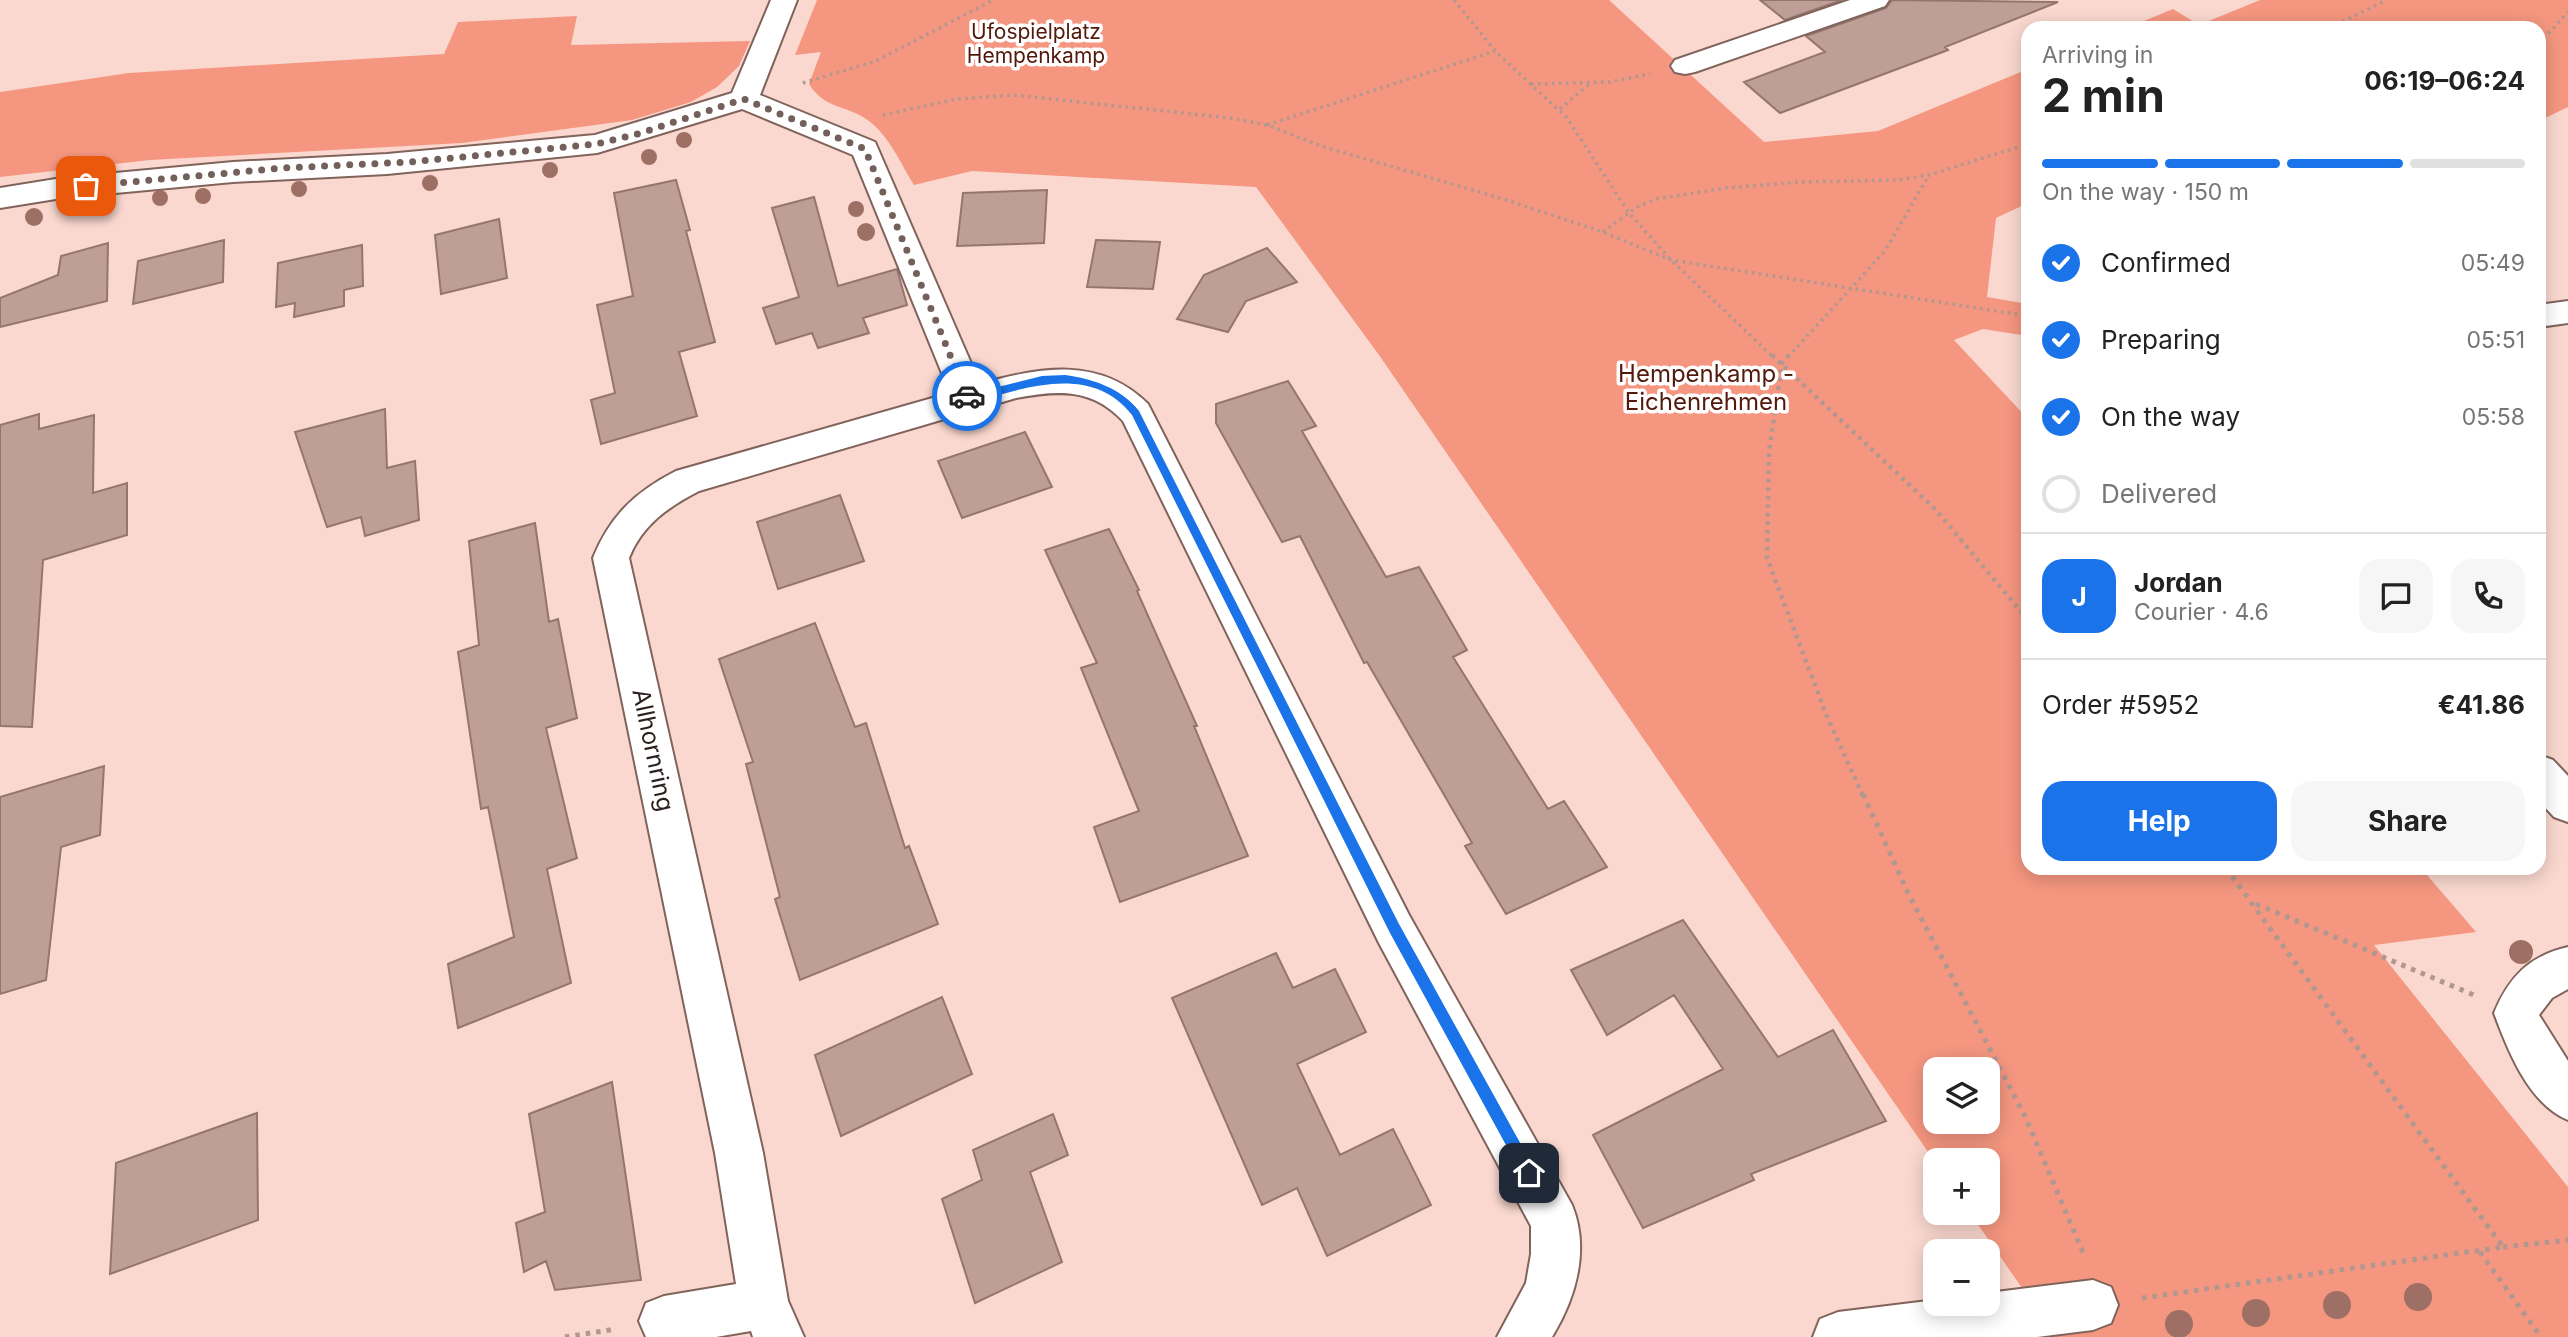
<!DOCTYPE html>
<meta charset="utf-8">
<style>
:root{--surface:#fff;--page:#f6f6f6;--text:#222;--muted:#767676;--line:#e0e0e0;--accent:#1a73e8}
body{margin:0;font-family:Inter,sans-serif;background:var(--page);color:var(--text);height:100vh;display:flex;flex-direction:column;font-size:26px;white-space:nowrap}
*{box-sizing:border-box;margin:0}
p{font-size:23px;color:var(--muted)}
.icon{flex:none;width:38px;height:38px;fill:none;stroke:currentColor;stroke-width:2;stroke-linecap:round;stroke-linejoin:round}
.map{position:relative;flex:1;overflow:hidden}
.panel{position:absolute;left:2021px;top:21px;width:525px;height:854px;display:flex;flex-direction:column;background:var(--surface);border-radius:21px;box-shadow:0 4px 18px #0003}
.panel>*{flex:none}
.tools{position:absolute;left:1923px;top:1057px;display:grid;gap:14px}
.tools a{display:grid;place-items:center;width:77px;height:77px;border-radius:14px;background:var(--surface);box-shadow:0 4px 18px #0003;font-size:35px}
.pin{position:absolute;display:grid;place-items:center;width:60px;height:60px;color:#fff;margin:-30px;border-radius:14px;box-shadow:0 4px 10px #0006}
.courier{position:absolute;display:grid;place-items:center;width:70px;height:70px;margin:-35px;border:5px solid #1a73e8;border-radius:50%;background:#fff;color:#222;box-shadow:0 2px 9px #0007}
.head em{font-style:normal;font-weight:700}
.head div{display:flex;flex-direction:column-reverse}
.head{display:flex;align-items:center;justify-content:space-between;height:119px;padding:0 21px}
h1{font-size:46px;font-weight:700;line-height:52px}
.bar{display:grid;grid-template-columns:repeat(4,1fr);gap:10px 7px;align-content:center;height:84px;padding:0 21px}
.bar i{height:9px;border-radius:5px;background:var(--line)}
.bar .on{background:var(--accent)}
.bar p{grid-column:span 4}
.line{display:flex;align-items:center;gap:18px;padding:0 21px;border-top:2px solid var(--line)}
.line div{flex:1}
.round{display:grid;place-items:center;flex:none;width:74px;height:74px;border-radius:21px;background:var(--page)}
ol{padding:0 21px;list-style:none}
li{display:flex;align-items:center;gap:21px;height:77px}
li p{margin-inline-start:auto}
li .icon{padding:7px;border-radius:50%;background:var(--accent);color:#fff;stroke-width:4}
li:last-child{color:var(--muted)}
li i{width:38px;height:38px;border:4px solid var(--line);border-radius:50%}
.action{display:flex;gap:14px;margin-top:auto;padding:14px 21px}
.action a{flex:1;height:80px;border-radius:21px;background:var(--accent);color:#fff;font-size:28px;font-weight:700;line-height:80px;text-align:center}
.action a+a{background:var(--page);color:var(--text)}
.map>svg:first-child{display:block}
</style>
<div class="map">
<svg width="2568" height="1337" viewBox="0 0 2568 1337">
<rect width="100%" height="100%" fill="#fad8cf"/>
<!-- green -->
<path fill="#f59780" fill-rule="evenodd" d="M 817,0 L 1609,0 L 1764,142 L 1878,131 L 2028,69 L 2028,203 L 1996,218 L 1987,297 L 2028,304 L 2028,336 L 1983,329 L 1954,340 L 2028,419 L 2028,868 L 2421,868 L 2476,932 L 2374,945 L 2568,1187 L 2568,1337 L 2056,1337 L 1970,1213 L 1988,1213 L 1988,1160 L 1935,1162 L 1379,355 L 1256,187 L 972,171 L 914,185 C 901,164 889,136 869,121 C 846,104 825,110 809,84 L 821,52 L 795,55 ZM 1936,1069 L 1988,1069 L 1988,1122 L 1936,1122 Z
M 2260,0 L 2568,0 L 2568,107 L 2539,121 L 2539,28 L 2127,28 L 2173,9 L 2199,25 Z
M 577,16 L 571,45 L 750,41 L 739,66 L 717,87 L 691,102 L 632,120 L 462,143 L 150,160 L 0,177 L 0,92 L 129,73 L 444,54 L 458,22 Z"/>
<!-- building -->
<path fill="#be9e96" stroke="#94766e" stroke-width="2" d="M 1760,0 L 1842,0 L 1785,20 Z
M 1892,0 L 2058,2 L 1945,47 L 1948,50 L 1780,113 L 1744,82 L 1825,52 L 1806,36 L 1886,8 Z
M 676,180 L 690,230 L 686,231 L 715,342 L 679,352 L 697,416 L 601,444 L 591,400 L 615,393 L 597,305 L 633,296 L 614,193 Z
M 1047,190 L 1044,243 L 957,246 L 963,193 Z
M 814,197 L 838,286 L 897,269 L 907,305 L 863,318 L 869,333 L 818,348 L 812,333 L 776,344 L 763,308 L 799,297 L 772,208 Z
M 499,219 L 507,278 L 441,294 L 435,235 Z
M 224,240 L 223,282 L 133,304 L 138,261 Z
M 1096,240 L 1160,242 L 1153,289 L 1087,287 Z
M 108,243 L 107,301 L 0,327 L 0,298 L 58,275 L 61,256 Z
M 362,245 L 363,286 L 344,290 L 344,306 L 294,317 L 295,303 L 276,307 L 278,263 Z
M 1267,248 L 1297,282 L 1246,301 L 1228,332 L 1177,319 L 1204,275 Z
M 1288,381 L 1316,426 L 1302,431 L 1386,577 L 1419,567 L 1467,650 L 1453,657 L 1548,809 L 1564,801 L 1607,867 L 1506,914 L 1465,846 L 1472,843 L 1367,662 L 1364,663 L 1300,536 L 1282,542 L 1216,423 L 1216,404 Z
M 385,409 L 387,468 L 415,461 L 419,520 L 365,536 L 361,517 L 327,527 L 295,432 Z
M 39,414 L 39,429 L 94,415 L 93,493 L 127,483 L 127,535 L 43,560 L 32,727 L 0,726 L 0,425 Z
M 1025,432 L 1052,487 L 962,518 L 938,461 Z
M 840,495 L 864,561 L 778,589 L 757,522 Z
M 535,523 L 549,622 L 558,619 L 577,718 L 546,728 L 577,858 L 547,869 L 571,983 L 458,1028 L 448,964 L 514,937 L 488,807 L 481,809 L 458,652 L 479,645 L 469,541 Z
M 1109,529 L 1139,590 L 1137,591 L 1197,726 L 1194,726 L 1248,856 L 1120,902 L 1094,827 L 1139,811 L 1081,668 L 1097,663 L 1045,550 Z
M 815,623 L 855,727 L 866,723 L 905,848 L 909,846 L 938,924 L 800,980 L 775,899 L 780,897 L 746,764 L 753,762 L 719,659 Z
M 104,766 L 100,835 L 61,847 L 46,980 L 0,994 L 0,797 Z
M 1683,920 L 1778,1057 L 1833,1030 L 1886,1121 L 1751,1174 L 1754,1180 L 1643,1228 L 1593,1135 L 1723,1069 L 1674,995 L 1607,1035 L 1571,970 Z
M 1276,953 L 1293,988 L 1335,969 L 1366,1032 L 1297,1064 L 1340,1155 L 1393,1129 L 1431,1205 L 1327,1256 L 1297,1188 L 1262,1205 L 1172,998 Z
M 942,997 L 972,1074 L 841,1136 L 815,1055 Z
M 612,1082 L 641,1280 L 555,1290 L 546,1261 L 524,1272 L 516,1223 L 545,1212 L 529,1114 Z
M 257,1113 L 258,1220 L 110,1274 L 116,1163 Z
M 1053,1114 L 1068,1155 L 1030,1172 L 1062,1262 L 975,1303 L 942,1199 L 982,1180 L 973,1150 Z"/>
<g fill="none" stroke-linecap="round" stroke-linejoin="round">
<defs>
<path id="minor" d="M 771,0 L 797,0 L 760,95 L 875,142 L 980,384 C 1039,367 1100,356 1148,404 L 1409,915 L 1572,1205 C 1590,1249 1576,1298 1552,1337 L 1497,1337 L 1526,1283 L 1531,1254 L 1531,1226 L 1379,943 L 1123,421 C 1092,388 1058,390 1016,398 L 699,491 C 668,507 642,525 629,558 L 763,1153 L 788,1301 L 804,1337 L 753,1337 L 751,1331 L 716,1337 L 646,1337 L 639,1321 L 646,1303 L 664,1296 L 736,1284 L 715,1153 L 593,558 C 610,516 635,492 676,471 L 950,393 L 853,155 L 742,109 L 597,153 L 387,174 L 233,182 L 62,198 L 0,208 L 0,188 L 62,178 L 233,162 L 387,154 L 595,135 L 732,93 Z
M 1850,0 L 1889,0 L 1885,6 L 1695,72 L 1685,74 L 1675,72 L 1671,66 L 1675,60 Z
M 2568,301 L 2568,323 L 2539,327 L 2539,305 Z
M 2539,755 L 2553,760 L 2568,776 L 2568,822 L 2554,817 L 2539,801 Z
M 2568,947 L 2568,989 L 2552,998 L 2539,1015 L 2568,1061 L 2568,1120 C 2529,1104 2508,1051 2494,1013 C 2509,977 2529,956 2568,947 Z
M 2093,1280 L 2111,1287 L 2118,1305 L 2111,1323 L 2093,1330 L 2037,1337 L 1813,1337 L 1820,1319 L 1838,1312 L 1936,1300 L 1936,1304 L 1988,1304 L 1988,1293 Z"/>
</defs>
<!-- minor casing -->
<use href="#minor" stroke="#81635c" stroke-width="4"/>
<!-- path-far2 -->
<path stroke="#b19790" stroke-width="3.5" stroke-dasharray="2.5 4.5" stroke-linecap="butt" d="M 1454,0 L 1495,51 L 1567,118 L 1629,213 L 1671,260 L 1773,357
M 2330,28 L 2386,0
M 2539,44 L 2568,12
M 803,83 L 876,61 L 993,0
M 1531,84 L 1609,82 L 1650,74
M 1560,109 L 1589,84
M 883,115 L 957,99 L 1013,95 L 1231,118 L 1267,125 L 1321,146 L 1497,197 L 1603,232 L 1671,260 L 2028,316
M 1267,125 L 1495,51
M 1603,232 L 1637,207 L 1656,199 L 1726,188 L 1800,182 L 1898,180 L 1929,175 L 2028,144
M 1788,357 L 1885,251 L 1929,175"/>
<!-- path-far1 -->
<path stroke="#b19790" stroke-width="4.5" stroke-dasharray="3.5 5" stroke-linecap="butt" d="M 1772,355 L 1936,510 L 2028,620
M 1789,355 L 1782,363 L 1769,452 L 1767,558 L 1826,714 L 1863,796"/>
<!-- path -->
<path stroke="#b19790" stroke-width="5" stroke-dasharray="4.5 6" stroke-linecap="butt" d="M 1863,794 L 1909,895 L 2025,1116 L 2084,1255
M 2256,904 L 2474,995
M 2503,1247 L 2568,1240
M 2480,1252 L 2541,1337
M 2142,1298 L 2503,1247 L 2226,868
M 565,1337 L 616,1329"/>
<!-- minor -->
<use href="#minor" fill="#fff" fill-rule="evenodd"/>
</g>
<!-- trees -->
<g fill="#9e6f64">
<circle cx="684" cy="140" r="8"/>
<circle cx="649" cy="157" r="8"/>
<circle cx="550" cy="170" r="8"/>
<circle cx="430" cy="183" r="8"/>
<circle cx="299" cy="189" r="8"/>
<circle cx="203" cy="196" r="8"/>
<circle cx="160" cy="198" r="8"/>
<circle cx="856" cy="209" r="8"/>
<circle cx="34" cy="217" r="9"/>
<circle cx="866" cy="232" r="9"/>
<circle cx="2521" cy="952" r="12"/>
<circle cx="2418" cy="1297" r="14"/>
<circle cx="2337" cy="1305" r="14"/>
<circle cx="2256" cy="1313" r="14"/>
<circle cx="2179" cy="1324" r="14"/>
</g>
<!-- route -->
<path fill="#1a73e8" d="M 1065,375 C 1093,379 1121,388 1139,411 L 1399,924 L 1534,1168 L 1534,1178 L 1524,1178 L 1390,933 L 1132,415 C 1090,362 1023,389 969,403 L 962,396 L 1042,376 Z"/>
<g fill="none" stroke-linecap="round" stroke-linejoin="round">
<!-- done -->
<path stroke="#73605b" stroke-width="7" stroke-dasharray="0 12.6" d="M 86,186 L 283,168 L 410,162 L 597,144 L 641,133 L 744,99 L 865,149 L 967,396"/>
</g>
<g text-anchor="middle" stroke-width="7" stroke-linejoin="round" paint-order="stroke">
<!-- far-park labels -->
<g font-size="21" fill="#53190c" stroke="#fff">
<text x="1036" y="39">Ufospielplatz<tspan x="1036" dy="24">Hempenkamp</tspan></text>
</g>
<!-- park labels -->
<g font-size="24" fill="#53190c" stroke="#fff">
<text x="1706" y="382">Hempenkamp -<tspan x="1706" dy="28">Eichenrehmen</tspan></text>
</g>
<!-- street labels -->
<g font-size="24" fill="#2b1f1c" stroke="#fff">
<text transform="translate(653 750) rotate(78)" y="8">Allhornring</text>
</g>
</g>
</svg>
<div class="tools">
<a><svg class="icon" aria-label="layers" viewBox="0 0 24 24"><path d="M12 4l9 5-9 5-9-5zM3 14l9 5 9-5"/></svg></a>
<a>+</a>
<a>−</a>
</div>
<div class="pin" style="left:86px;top:186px;background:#ea580c"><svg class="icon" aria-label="bag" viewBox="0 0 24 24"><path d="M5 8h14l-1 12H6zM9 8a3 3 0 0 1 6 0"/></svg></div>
<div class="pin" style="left:1529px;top:1173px;background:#1f2937"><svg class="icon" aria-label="home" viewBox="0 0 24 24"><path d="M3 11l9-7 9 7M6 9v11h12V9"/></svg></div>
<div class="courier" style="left:967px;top:396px"><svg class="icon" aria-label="car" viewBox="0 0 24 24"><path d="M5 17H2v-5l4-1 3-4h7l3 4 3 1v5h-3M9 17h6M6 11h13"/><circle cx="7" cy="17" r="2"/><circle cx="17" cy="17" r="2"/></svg></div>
<section class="panel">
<div class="head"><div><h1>2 min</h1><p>Arriving in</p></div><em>06:19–06:24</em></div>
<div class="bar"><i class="on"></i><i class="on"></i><i class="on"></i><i></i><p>On the way · 150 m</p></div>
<ol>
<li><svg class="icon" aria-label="check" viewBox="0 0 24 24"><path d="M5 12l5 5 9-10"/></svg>Confirmed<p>05:49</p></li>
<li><svg class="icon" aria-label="check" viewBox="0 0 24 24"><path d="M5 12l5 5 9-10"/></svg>Preparing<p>05:51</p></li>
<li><svg class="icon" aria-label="check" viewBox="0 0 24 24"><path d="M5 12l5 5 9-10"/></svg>On the way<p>05:58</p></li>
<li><i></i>Delivered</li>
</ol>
<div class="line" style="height:126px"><b class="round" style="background:var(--accent);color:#fff">J</b><div><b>Jordan</b><p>Courier · 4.6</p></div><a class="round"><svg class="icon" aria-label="chat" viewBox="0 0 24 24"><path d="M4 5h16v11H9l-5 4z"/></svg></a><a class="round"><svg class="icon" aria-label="phone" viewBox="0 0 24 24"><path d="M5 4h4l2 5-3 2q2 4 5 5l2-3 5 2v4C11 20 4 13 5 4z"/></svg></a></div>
<div class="line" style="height:91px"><div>Order #5952</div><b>€41.86</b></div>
<div class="action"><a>Help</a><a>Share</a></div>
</section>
</div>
